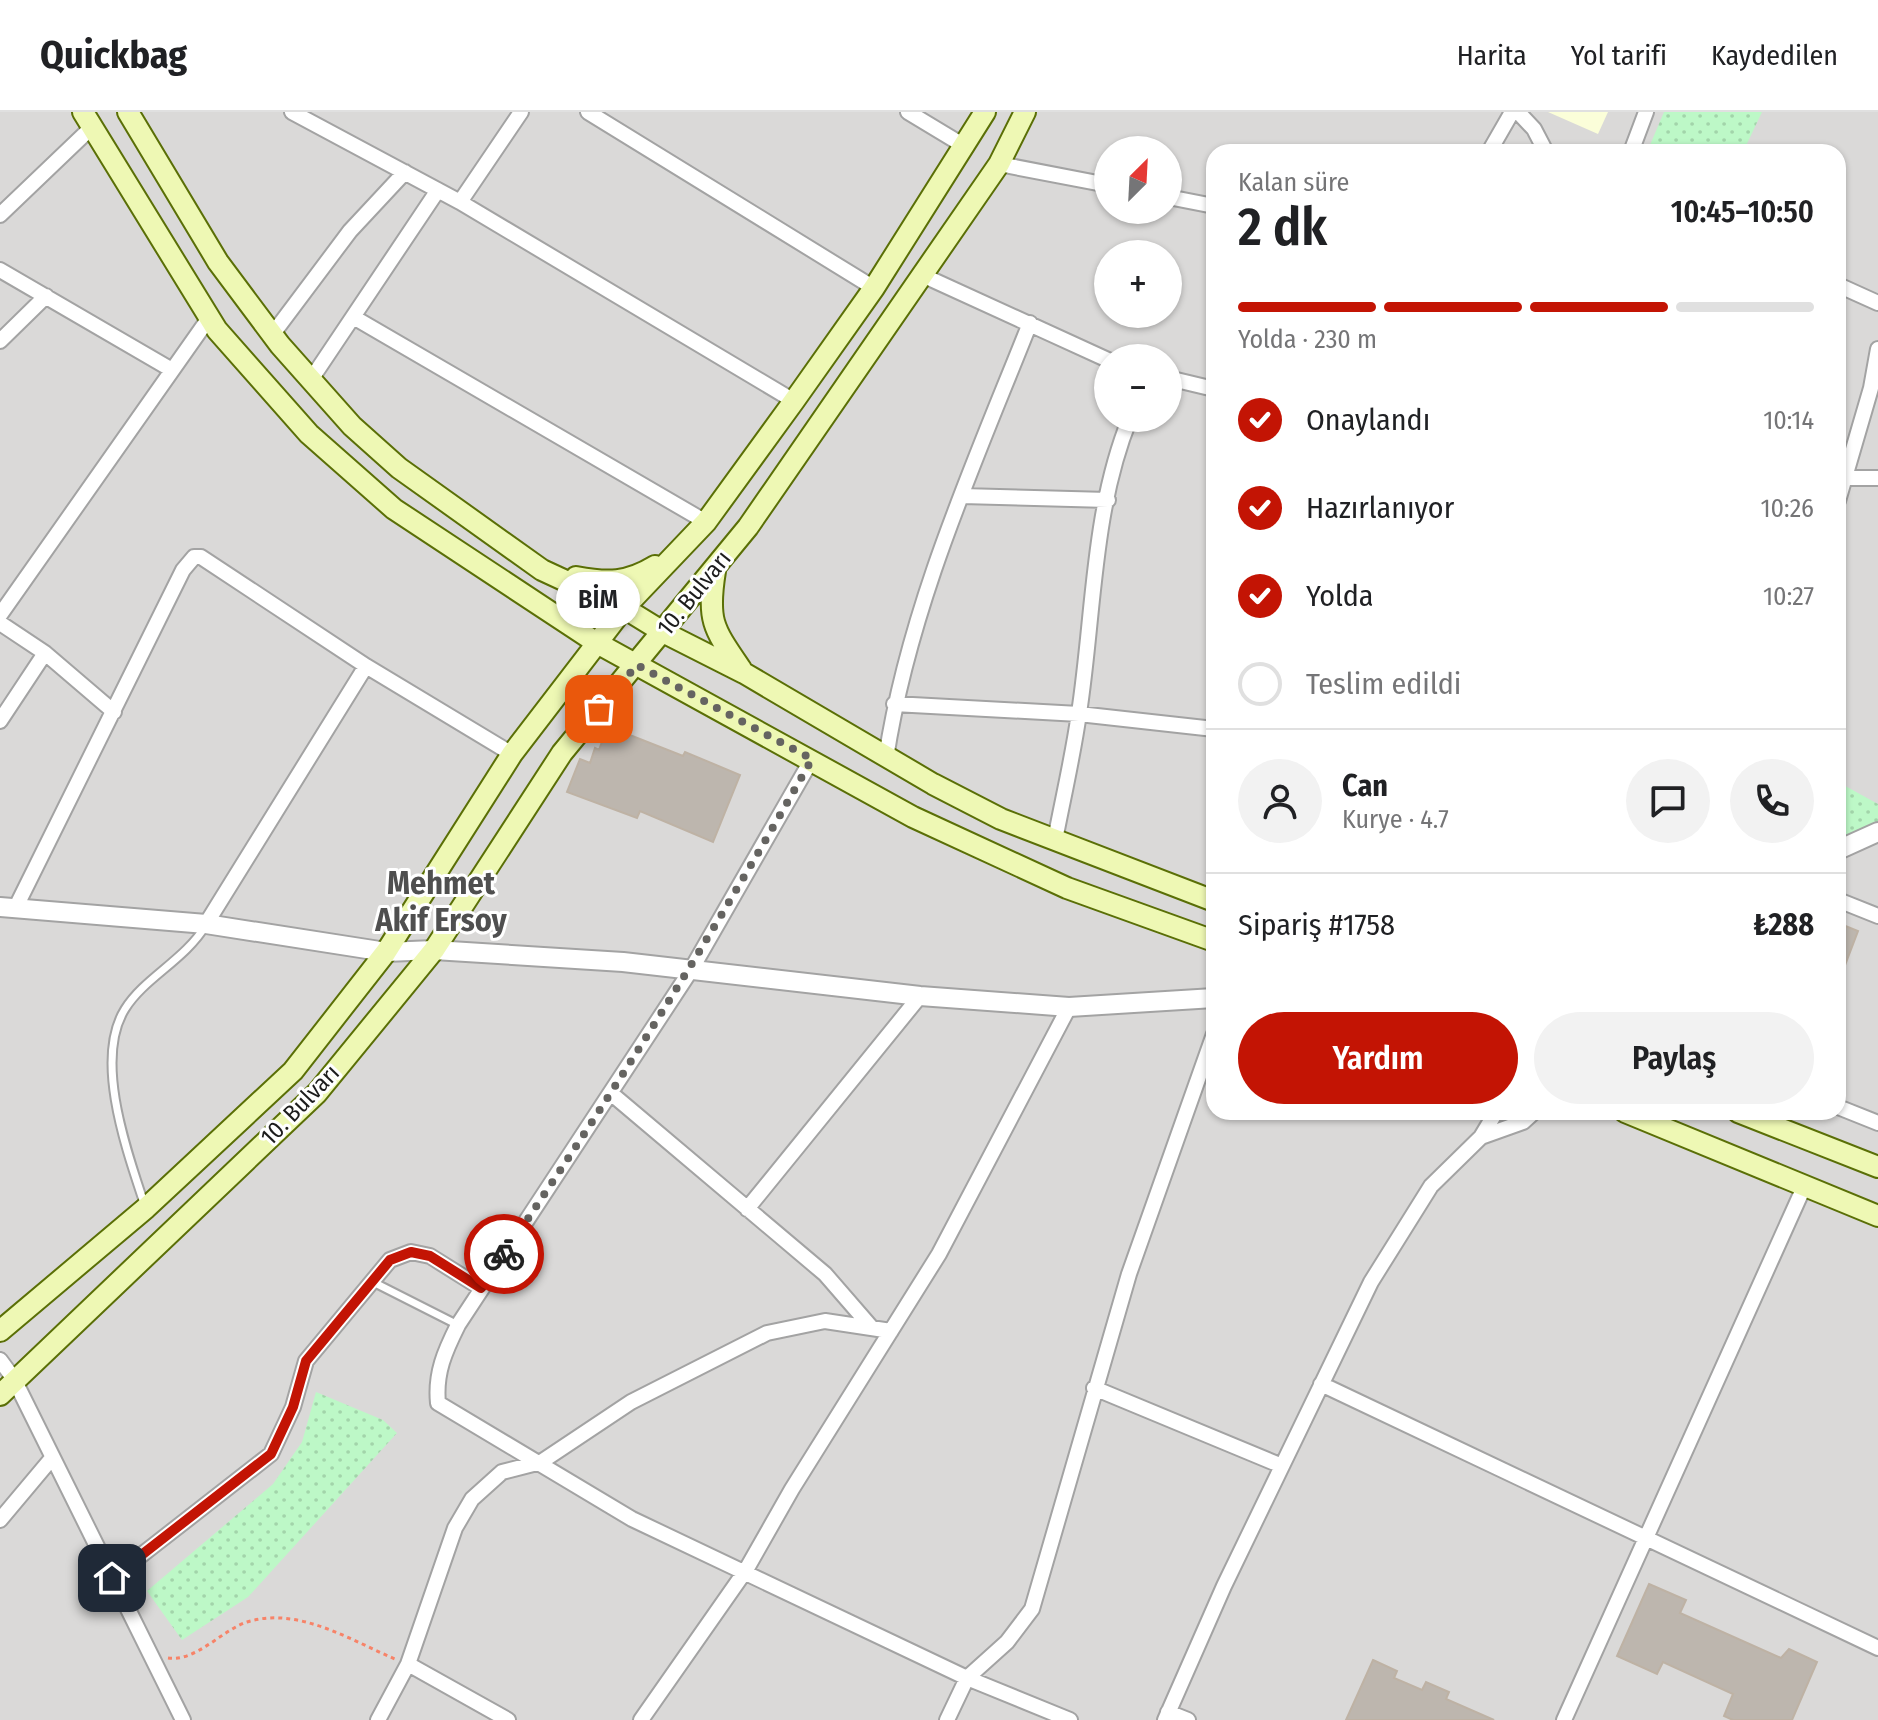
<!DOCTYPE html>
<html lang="tr">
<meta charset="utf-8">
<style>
:root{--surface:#fff;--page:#f2f2f2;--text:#202124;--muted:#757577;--line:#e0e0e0;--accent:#c31404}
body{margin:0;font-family:"Fira Sans Condensed",sans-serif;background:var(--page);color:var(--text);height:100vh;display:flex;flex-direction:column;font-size:30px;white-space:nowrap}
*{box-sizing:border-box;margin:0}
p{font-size:26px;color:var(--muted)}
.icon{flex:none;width:44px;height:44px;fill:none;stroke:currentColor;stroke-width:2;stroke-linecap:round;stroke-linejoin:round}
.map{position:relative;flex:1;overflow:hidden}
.sheet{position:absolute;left:1206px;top:32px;width:640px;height:976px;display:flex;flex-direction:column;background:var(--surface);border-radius:24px;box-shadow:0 2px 6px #0004}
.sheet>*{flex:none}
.needle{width:52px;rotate:24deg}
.tools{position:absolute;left:1094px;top:24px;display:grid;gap:16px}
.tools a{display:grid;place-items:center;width:88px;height:88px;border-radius:50%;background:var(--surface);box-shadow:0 2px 6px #0004;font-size:40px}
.pin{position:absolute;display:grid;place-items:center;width:68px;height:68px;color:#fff;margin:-34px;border-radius:16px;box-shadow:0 4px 12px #0006}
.courier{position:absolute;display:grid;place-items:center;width:80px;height:80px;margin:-40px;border:6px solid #c31404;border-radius:50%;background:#fff;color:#222;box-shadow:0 2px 10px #0007}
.bubble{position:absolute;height:56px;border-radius:28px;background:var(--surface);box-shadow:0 2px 6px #0004;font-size:26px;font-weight:600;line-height:56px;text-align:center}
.summary em{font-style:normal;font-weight:600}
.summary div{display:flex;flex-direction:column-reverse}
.summary{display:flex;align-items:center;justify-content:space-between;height:136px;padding:0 32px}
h1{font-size:52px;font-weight:600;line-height:60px}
.bar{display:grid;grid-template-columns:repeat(4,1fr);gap:12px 8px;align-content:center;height:96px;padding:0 32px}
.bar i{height:10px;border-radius:6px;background:var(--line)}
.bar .active{background:var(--accent)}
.bar p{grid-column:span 4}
.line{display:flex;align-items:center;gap:20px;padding:0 32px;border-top:2px solid var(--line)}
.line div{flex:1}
.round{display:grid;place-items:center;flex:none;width:84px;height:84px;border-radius:42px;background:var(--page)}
ol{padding:0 32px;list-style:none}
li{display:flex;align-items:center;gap:24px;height:88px}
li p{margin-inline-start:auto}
li .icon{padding:8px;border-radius:50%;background:var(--accent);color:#fff;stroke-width:4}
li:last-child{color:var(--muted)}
li i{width:44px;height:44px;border:4px solid var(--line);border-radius:50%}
.button{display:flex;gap:16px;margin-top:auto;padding:16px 32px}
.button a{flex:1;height:92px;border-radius:48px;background:var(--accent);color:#fff;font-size:32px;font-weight:600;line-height:92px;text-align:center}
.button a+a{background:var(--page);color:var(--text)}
header{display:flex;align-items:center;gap:48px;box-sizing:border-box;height:112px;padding:0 40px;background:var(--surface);border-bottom:2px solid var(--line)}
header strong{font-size:38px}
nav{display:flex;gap:44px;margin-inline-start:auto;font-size:28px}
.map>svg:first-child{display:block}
</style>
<header>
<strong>Quickbag</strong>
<nav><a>Harita</a><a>Yol tarifi</a><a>Kaydedilen</a></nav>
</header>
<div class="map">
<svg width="1878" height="1608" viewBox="0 0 1878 1608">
<defs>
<pattern id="park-dots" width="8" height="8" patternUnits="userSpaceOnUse" patternTransform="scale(2)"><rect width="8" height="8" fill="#bdf8c7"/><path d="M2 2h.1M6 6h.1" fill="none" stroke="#a2d4aa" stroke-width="1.8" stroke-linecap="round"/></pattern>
</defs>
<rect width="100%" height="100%" fill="#edeae1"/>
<!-- residential -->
<path fill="#dad9d8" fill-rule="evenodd" d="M 0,0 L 1878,0 L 1878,1608 L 0,1608 ZM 1108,38 L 1168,38 L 1168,98 L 1108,98 ZM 1214,40 L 1838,40 L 1838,1000 L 1214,1000 ZM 1108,142 L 1168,142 L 1168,202 L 1108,202 ZM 1108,246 L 1168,246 L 1168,306 L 1108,306 Z"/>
<!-- education -->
<path fill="#fbfed9" d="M 1548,0 L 1608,0 L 1598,22 Z"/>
<!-- park -->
<path fill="url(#park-dots)" d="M 1664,0 L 1762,0 L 1743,40 L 1647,40 Z
M 1838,670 L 1878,692 L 1878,710 L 1838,730 Z
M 316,1280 L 383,1308 L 397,1321 L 248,1485 L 182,1528 L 147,1479 L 273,1372 L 302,1330 Z"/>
<!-- building -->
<path fill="#bdb6ae" stroke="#beb2a4" stroke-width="2" d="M 617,618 L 683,644 L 685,640 L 740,663 L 713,730 L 640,699 L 637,706 L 567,680 L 580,647 L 590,651 L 595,636 L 599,638 L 603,627 L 608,629 Z
M 1838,811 L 1858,819 L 1839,869 L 1838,869 Z
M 1649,1472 L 1686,1488 L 1680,1501 L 1781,1546 L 1789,1537 L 1817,1550 L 1792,1608 L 1733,1608 L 1724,1604 L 1733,1582 L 1663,1550 L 1657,1562 L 1617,1544 Z
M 1373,1548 L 1397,1559 L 1394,1566 L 1422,1578 L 1426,1570 L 1449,1580 L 1446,1587 L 1494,1608 L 1346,1608 Z"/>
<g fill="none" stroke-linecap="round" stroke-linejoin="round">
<defs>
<path id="service" d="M 145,1094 C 128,1042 93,948 125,897 C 144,866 185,848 206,813
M 373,1170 L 458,1213"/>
<path id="minor" d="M 292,0 L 460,90 L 794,289
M 588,0 L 874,176
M 908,0 L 966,35
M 1518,0 L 1534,17 L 1546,40
M 1489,40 L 1512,0
M 1631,40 L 1646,0
M 999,52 L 1108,73
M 1168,85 L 1214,94
M 460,90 L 521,0
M 0,103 L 92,15
M 0,158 L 172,258
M 922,163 L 1108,248
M 1838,173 L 1878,191
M 355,206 L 706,410
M 272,223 L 350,119 L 405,60
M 0,229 L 46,184
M 1168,266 L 1214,277
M 310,269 L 438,78
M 1845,366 L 1878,366
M 962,384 L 1108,388
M 1838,389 L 1871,276 L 1878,237
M 0,503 L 209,206
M 0,511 L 45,541 L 114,600
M 894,592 L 1079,602 L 1214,617
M 0,609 L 45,541
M 886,646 C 909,495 974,352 1030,211
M 812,647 L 691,858 L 458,1213 C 445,1239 435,1261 438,1291 L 632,1407 L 967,1566 L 1070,1608
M 1055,728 C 1063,686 1073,644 1079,601 C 1094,504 1092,399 1130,306
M 1838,788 L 1878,804
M 15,797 L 183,458 L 194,445 L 201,445 L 366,554 L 512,642
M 206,812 L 366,554
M 613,983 L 825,1162 L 871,1215
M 1838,995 L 1878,1011
M 1481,1025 L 1523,1010 L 1534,1000
M 747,1097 L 920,884
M 0,1248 L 14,1267 L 183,1608
M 1321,1272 L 1878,1536
M 1094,1276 L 1282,1354
M 0,1408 L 52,1346
M 112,1466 L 271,1342 L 293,1295 L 306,1249 L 390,1148 L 411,1140 L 430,1144 L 481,1176
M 408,1552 L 508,1608
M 1168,1600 L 1188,1608
M 378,1608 L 408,1552 L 455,1416 L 472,1387 L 502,1360 L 541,1350 L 631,1290 L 767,1221 L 825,1209 L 891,1219
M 641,1608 L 746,1458 L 792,1377 L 939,1142 L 1069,895
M 947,1608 L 967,1566 L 1007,1530 L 1032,1497 L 1129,1162 L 1214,922
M 1165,1608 L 1224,1474 L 1371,1170 L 1431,1074 L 1481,1025 L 1496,1000
M 1564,1608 L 1804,1075"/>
<path id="tertiary" d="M 1838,738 L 1878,720
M 0,795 L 206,812 L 386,840 L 434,838 L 623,850 L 920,884 L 1069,895 L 1214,886"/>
<path id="secondary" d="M 83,0 L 217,218 L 309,322 L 394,397 L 597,531 L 913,705 L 1067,776 L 1214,829
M 128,0 L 218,150 L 280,233 L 352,314 L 399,356 L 542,458 L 624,496 L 663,520 L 744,561 L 933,672 L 1001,707 L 1214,789
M 715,459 C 707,509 713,516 741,557
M 576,465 C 608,471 627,471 655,454
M 1625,1000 L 1878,1104
M 1738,1000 L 1878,1055
M 0,1219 L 146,1096 L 293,959 L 386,840 L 512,642 L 624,496 L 706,410 L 794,289 L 874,176 L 985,0
M 0,1283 L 317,981 L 434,838 L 562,641 L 748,415 L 999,52 L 1025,0"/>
</defs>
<!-- service casing -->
<use href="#service" stroke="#a3a3a3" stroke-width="11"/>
<!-- minor casing -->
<use href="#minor" stroke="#a3a3a3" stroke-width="18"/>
<!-- tertiary casing -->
<use href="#tertiary" stroke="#a3a3a3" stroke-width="22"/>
<!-- secondary casing -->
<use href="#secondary" stroke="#5a6f06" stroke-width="24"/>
<!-- path -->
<path stroke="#f78368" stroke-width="3" stroke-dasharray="4 4" stroke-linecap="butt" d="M 168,1546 C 196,1550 222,1518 247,1510 C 298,1494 350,1528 395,1547"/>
<!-- service -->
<use href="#service" stroke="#fff" stroke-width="7"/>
<!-- minor -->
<use href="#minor" stroke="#fff" stroke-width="14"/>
<!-- tertiary -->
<use href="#tertiary" stroke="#fff" stroke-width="18"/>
<!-- secondary -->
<use href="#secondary" stroke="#eef8b4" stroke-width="20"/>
</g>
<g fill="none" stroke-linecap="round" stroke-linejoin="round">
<!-- done -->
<path stroke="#656461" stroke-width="8" stroke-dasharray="0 14.4" d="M 504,1142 C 615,979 715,819 812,647 L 637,553 L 599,597"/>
<!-- route -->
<path stroke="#c31404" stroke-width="10" d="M 112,1466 L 271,1342 L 293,1295 L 306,1249 L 390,1148 L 411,1140 L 430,1144 L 481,1176 L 504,1142"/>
</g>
<g text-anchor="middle" stroke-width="6" stroke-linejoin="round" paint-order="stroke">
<!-- street labels -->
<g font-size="24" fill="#1c1c1c" stroke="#fff">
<text transform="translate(694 481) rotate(-51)" y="8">10. Bulvarı</text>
<text transform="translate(300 993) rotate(-46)" y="8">10. Bulvarı</text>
</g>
<!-- district labels -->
<g font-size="32" font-weight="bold" fill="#4f4f4f" stroke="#fff">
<text x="441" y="782">Mehmet<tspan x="441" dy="37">Akif Ersoy</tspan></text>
</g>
</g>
</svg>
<div class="tools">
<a><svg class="needle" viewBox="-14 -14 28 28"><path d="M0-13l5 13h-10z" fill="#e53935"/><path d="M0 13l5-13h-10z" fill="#757577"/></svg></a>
<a>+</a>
<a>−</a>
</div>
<div class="pin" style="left:599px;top:597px;background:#ea580c"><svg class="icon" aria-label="bag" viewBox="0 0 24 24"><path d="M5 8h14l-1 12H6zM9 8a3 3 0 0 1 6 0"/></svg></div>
<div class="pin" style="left:112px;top:1466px;background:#1f2937"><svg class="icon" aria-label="home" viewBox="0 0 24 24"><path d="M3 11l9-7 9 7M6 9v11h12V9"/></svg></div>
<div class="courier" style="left:504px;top:1142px"><svg class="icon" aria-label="bike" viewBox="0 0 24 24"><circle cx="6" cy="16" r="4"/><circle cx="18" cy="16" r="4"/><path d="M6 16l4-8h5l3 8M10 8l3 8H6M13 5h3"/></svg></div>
<div class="bubble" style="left:556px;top:460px;width:84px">BİM</div>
<section class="sheet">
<div class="summary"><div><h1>2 dk</h1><p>Kalan süre</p></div><em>10:45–10:50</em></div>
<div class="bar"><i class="active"></i><i class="active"></i><i class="active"></i><i></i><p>Yolda · 230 m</p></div>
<ol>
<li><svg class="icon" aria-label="check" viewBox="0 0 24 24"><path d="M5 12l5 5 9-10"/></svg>Onaylandı<p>10:14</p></li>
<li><svg class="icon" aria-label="check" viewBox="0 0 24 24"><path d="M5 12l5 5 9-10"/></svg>Hazırlanıyor<p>10:26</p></li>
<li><svg class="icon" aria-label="check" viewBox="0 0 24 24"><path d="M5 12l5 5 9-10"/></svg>Yolda<p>10:27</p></li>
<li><i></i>Teslim edildi</li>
</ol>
<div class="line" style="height:144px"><a class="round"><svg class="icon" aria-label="person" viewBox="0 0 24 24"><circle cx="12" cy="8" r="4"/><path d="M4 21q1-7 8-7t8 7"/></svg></a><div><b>Can</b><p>Kurye · 4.7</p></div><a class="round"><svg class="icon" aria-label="chat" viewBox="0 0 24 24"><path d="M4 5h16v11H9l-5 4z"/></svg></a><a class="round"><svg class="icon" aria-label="phone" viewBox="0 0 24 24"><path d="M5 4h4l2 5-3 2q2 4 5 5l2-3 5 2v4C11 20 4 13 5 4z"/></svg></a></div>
<div class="line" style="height:104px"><div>Sipariş #1758</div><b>₺288</b></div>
<div class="button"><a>Yardım</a><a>Paylaş</a></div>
</section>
</div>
